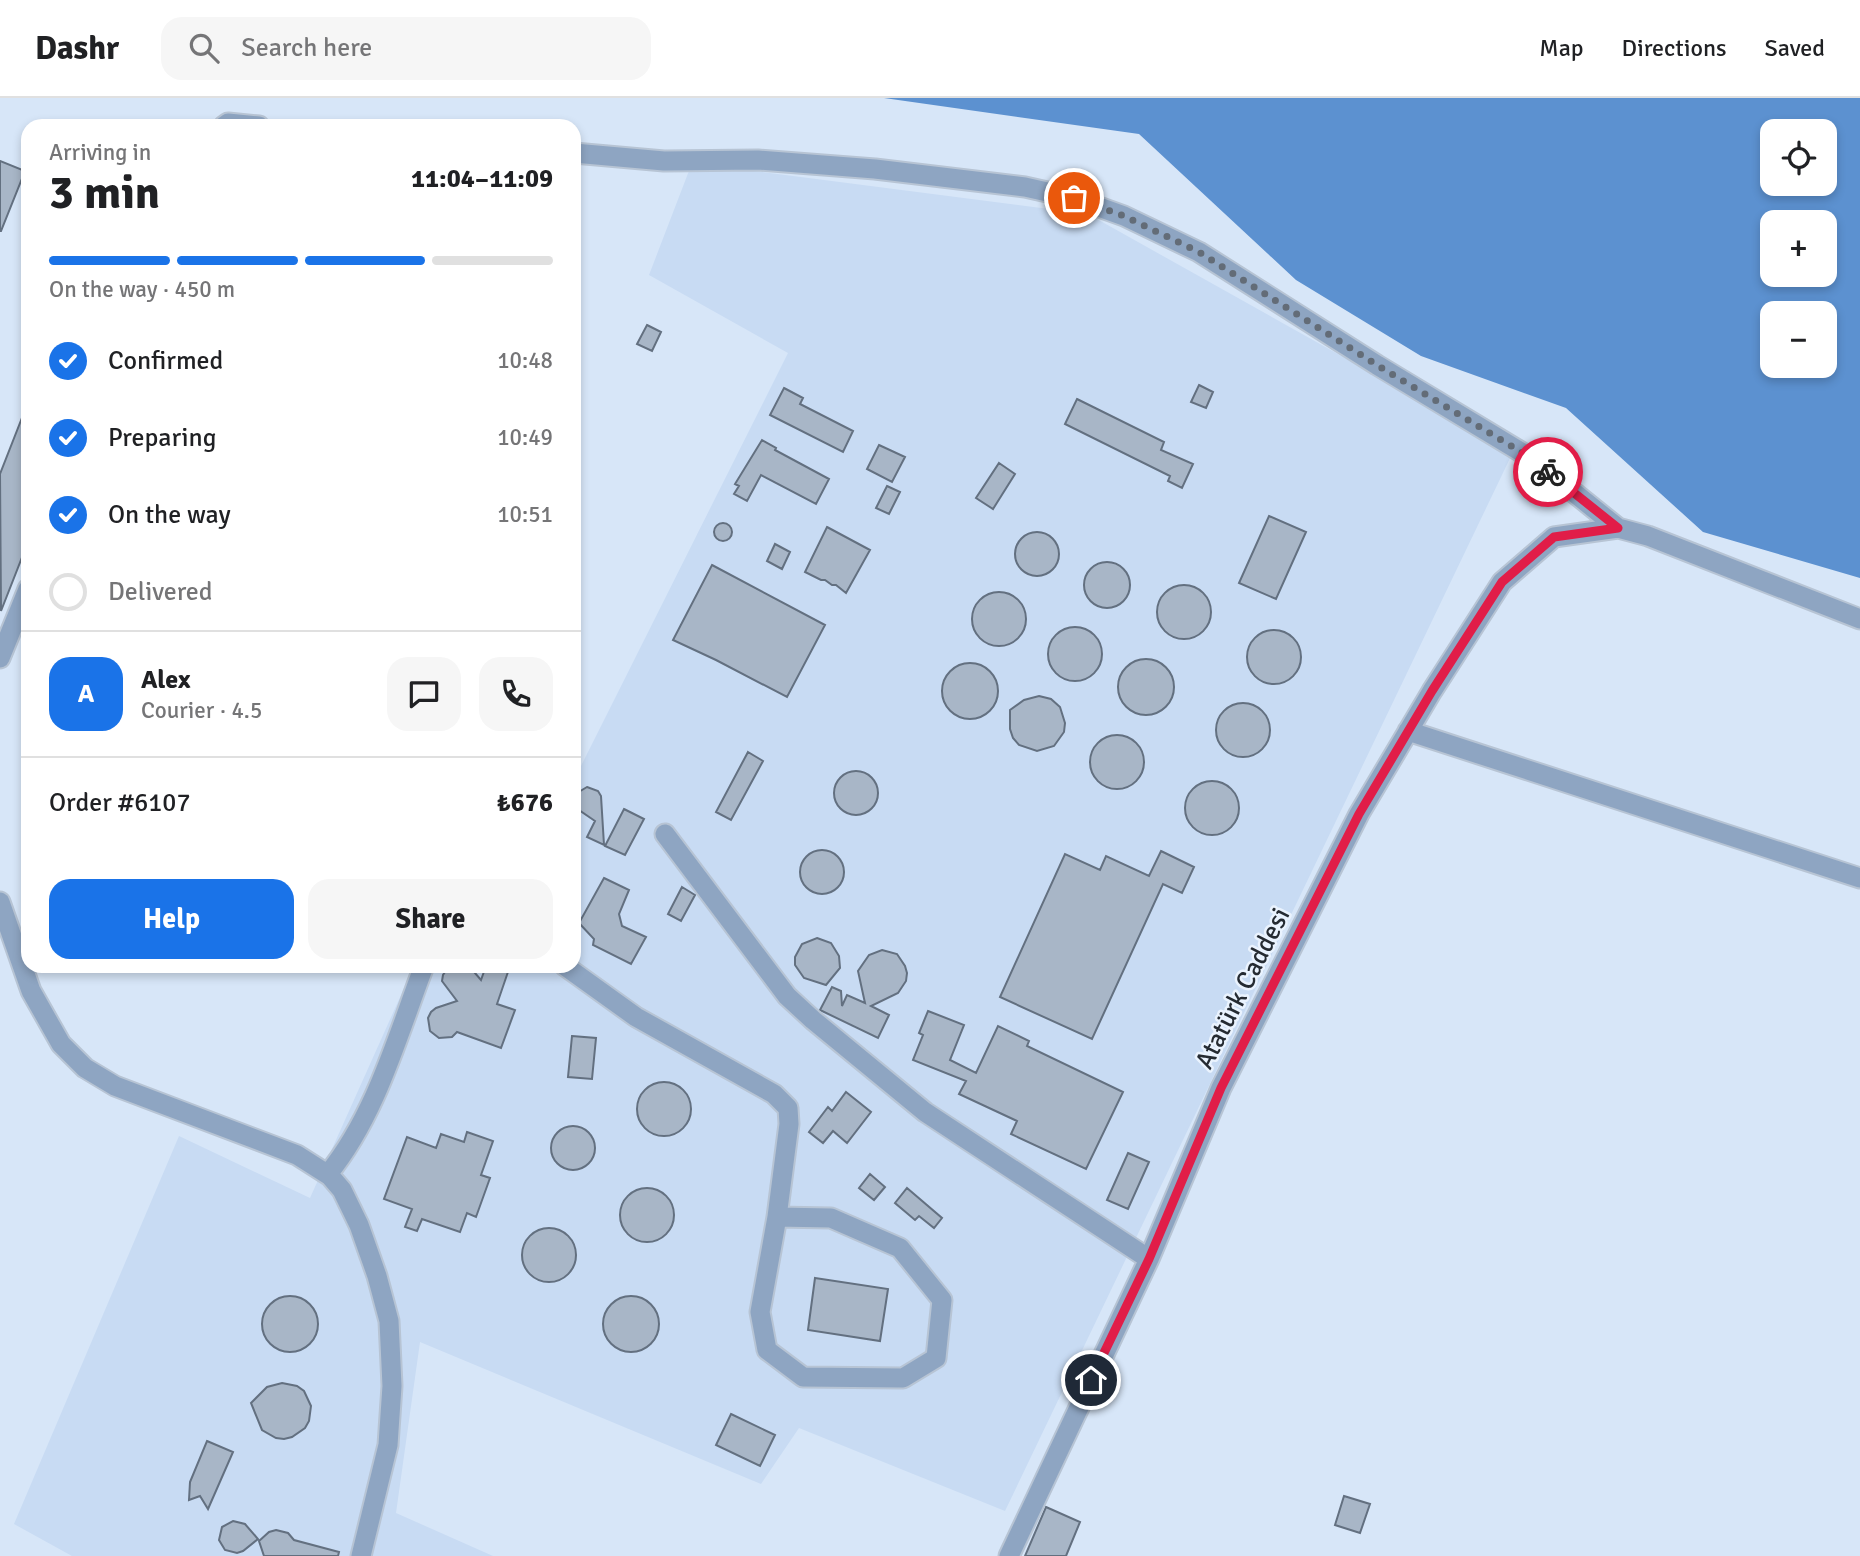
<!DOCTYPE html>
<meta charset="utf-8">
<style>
:root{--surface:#fff;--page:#f6f6f6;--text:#202124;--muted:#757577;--line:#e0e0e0;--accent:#1a73e8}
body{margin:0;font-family:Signika,sans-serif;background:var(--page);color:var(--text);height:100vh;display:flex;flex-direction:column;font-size:26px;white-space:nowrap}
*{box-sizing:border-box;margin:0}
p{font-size:23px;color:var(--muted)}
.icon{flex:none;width:38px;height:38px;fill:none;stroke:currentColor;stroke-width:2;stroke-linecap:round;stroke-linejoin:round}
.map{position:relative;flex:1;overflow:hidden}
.side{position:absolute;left:21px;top:21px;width:560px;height:854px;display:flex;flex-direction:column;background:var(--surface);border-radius:21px;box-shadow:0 4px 10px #0003}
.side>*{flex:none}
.buttons{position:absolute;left:1760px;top:21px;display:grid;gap:14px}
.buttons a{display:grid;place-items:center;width:77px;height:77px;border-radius:14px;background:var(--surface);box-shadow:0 4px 10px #0003;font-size:35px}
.pin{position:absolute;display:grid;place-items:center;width:60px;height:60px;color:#fff;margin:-30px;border:4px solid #fff;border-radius:50%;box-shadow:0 2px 7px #0007}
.courier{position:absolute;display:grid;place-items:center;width:70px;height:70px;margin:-35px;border:5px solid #e11d48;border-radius:50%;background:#fff;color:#222;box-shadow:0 2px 9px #0007}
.headline em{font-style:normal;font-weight:700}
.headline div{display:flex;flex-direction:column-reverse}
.headline{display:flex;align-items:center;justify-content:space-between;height:119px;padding:0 28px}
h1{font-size:46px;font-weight:700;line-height:52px}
.bar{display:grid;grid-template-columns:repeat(4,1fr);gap:10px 7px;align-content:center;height:84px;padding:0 28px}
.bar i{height:9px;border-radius:5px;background:var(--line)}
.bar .on{background:var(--accent)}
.bar p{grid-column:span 4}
.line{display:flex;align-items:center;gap:18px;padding:0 28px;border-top:2px solid var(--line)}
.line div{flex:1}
.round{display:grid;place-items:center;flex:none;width:74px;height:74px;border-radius:21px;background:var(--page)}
ol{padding:0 28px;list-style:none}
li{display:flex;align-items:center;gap:21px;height:77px}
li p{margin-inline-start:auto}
li .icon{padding:7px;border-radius:50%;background:var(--accent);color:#fff;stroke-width:4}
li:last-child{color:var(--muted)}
li i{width:38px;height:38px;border:4px solid var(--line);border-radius:50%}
.action{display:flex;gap:14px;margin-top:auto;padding:14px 28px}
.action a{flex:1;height:80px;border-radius:21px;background:var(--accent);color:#fff;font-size:28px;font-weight:700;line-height:80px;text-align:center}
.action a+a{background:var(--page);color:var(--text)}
header{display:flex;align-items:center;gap:42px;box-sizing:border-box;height:98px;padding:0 35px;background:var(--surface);border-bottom:2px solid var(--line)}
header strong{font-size:33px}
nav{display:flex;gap:38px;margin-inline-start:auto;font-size:24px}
.search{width:490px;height:63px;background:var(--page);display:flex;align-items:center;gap:18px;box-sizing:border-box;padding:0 24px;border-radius:21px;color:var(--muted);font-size:26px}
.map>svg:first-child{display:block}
</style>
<header>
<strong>Dashr</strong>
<div class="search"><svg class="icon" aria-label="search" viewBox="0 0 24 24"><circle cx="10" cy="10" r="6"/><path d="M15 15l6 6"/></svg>Search here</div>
<nav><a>Map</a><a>Directions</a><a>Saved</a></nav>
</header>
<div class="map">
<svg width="1860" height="1458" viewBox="0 0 1860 1458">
<rect width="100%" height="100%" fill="#d7e6f8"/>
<!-- built -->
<path fill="#c8dbf3" d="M 692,65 L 1088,116 L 1513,354 L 1005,1413 L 799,1330 L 761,1386 L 420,1244 L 396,1415 L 493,1458 L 72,1458 L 14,1426 L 179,1038 L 310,1100 L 414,868 L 574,868 L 574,682 L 788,255 L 649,177 Z"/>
<!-- water -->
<path fill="#5c91d0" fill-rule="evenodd" d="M 884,0 L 1860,0 L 1860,480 L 1703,434 L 1566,310 L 1421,258 L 1296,182 L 1139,36 ZM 1773,33 L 1825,33 L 1825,86 L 1773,86 ZM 1773,124 L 1825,124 L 1825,177 L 1773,177 ZM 1773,215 L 1825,215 L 1825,268 L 1773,268 Z"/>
<!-- building -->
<path fill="#a8b6c7" stroke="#637080" stroke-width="2" d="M 0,63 L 25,73 L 1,133 L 0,133 Z
M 647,227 L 661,234 L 652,253 L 637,246 Z
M 1199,287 L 1213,294 L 1206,310 L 1191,304 Z
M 784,290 L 803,300 L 800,306 L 853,333 L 843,354 L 770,317 Z
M 1077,301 L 1164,344 L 1161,352 L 1193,366 L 1182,390 L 1168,383 L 1170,378 L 1065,326 Z
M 27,307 L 28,444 L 1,513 L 0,376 Z
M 762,342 L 776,350 L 775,352 L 829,381 L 816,406 L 761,377 L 747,403 L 734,396 L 739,388 L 735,386 Z
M 879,347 L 905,359 L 892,384 L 867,371 Z
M 999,365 L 1015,376 L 993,411 L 976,400 Z
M 887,388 L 900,394 L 889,416 L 876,410 Z
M 1269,418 L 1306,434 L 1276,501 L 1239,485 Z
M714 434a9 9 0 1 1 18 0a9 9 0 1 1-18 0Z
M 827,429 L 870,452 L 846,495 L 836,487 L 832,487 L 825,482 L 821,482 L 805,474 Z
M1015 456a22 22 0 1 1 44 0a22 22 0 1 1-44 0Z
M 775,446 L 790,454 L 782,471 L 767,463 Z
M1084 487a23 23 0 1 1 46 0a23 23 0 1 1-46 0Z
M 712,467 L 825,527 L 787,599 L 716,562 L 673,542 Z
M1157 514a27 27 0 1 1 54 0a27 27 0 1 1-54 0Z
M972 521a27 27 0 1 1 54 0a27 27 0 1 1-54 0Z
M1048 556a27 27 0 1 1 54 0a27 27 0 1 1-54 0Z
M1247 559a27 27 0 1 1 54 0a27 27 0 1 1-54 0Z
M1118 589a28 28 0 1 1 56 0a28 28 0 1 1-56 0Z
M942 593a28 28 0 1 1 56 0a28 28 0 1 1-56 0Z
M 1039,598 L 1051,601 L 1060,609 L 1065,625 L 1064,634 L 1054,648 L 1037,653 L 1019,647 L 1013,640 L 1010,631 L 1010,612 L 1024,602 Z
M1216 632a27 27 0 1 1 54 0a27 27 0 1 1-54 0Z
M1090 664a27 27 0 1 1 54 0a27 27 0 1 1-54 0Z
M 748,654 L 763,663 L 731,722 L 716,714 Z
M834 695a22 22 0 1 1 44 0a22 22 0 1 1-44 0Z
M1185 710a27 27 0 1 1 54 0a27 27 0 1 1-54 0Z
M 587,689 L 598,693 L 601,698 L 604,747 L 587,739 L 595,723 L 579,712 L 576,707 L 577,695 Z
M 624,711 L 644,721 L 625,757 L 605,748 Z
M800 774a22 22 0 1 1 44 0a22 22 0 1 1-44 0Z
M 1161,753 L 1194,769 L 1182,795 L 1163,786 L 1092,941 L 1000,899 L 1065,756 L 1100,772 L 1106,758 L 1149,778 Z
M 604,780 L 629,792 L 619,816 L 622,828 L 646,839 L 631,866 L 593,847 L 594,841 L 579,825 Z
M 682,789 L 695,797 L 681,823 L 668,816 Z
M 817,840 L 831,845 L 839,858 L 840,870 L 826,887 L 804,880 L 795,867 L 795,859 L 802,846 Z
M 882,852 L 897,856 L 905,868 L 907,875 L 906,883 L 898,895 L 871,908 L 889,917 L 878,940 L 820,912 L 832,889 L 841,893 L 842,908 L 847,897 L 865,905 L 858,873 L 869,857 Z
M 449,868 L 469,868 L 481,882 L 486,868 L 510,868 L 497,906 L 515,912 L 501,950 L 457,934 L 452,939 L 439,940 L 430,933 L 428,920 L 431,914 L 436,910 L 457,903 L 442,883 L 443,877 Z
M 928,913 L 964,927 L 950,962 L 976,975 L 998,928 L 1029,943 L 1027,948 L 1123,994 L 1086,1071 L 1011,1036 L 1017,1023 L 959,996 L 966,983 L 913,962 L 923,937 L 919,935 Z
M 572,938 L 596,940 L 592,981 L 568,979 Z
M637 1011a27 27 0 1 1 54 0a27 27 0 1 1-54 0Z
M 846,994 L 871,1014 L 847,1045 L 833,1033 L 823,1045 L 809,1034 L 828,1009 L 832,1013 Z
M551 1050a22 22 0 1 1 44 0a22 22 0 1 1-44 0Z
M 467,1034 L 493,1043 L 481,1077 L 490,1080 L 476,1119 L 467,1115 L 460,1134 L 422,1121 L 417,1133 L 405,1129 L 412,1111 L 384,1101 L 407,1039 L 436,1050 L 441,1036 L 464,1044 Z
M 1128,1055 L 1149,1064 L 1128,1111 L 1107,1102 Z
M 870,1076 L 885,1089 L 874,1102 L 859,1090 Z
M620 1117a27 27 0 1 1 54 0a27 27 0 1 1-54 0Z
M 907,1090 L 942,1120 L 934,1130 L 919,1118 L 915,1122 L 895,1105 Z
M522 1157a27 27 0 1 1 54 0a27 27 0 1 1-54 0Z
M 815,1180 L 888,1191 L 880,1243 L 808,1232 Z
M262 1226a28 28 0 1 1 56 0a28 28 0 1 1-56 0Z
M603 1226a28 28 0 1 1 56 0a28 28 0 1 1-56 0Z
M 282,1285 L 297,1288 L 304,1293 L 311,1308 L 309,1323 L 305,1330 L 292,1339 L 284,1341 L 276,1340 L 262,1332 L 251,1305 L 267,1289 Z
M 731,1316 L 775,1337 L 760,1368 L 716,1347 Z
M 207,1343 L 233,1354 L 208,1411 L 200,1398 L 189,1402 L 190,1384 Z
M 1344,1398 L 1370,1406 L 1360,1435 L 1335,1427 Z
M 1046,1409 L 1080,1424 L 1066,1458 L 1025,1458 Z
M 233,1423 L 245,1426 L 258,1441 L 243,1453 L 237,1455 L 225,1452 L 219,1442 L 222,1429 Z
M 276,1432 L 288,1435 L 294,1442 L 339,1454 L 338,1458 L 264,1458 L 259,1443 L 269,1434 Z"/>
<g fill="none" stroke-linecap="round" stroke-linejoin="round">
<defs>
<path id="minor" d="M 224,28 L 228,25 L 259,28
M 574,55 L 664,63 L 758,62 L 875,71 L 1025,89 L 1074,100 L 1124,118 L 1199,154 L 1377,267 L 1531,360 L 1618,430 L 1648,438 L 1860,521
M 0,560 L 28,491
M 1408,633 L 1860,780
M 665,736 L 787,898 L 813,922 L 925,1014 L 1149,1161
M 0,804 L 31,893 L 61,946 L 85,970 L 115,988 L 297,1057 L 330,1078 L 342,1092 L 359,1127 L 377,1178 L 389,1223 L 392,1288 L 388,1347 L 361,1458
M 565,868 L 636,919 L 774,996 L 788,1010 L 789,1026 L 777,1119 L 760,1214 L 767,1252 L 803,1279 L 903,1280 L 936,1260 L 942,1202 L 900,1150 L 831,1120 L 777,1119
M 328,1076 C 376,1017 397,939 424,868
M 1009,1458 L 1149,1161 L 1221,990 L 1359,716 L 1432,593 L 1502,484 L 1554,439 L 1618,430"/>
</defs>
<!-- minor casing -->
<use href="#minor" stroke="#b7c4d4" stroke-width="23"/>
<!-- minor -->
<use href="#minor" stroke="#8ea5c2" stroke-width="19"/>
</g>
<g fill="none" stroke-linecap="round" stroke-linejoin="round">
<!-- done -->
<path stroke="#636c77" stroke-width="7" stroke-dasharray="0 12.6" d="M 1074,100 L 1124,118 L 1199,154 L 1377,267 L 1531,360 L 1548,374"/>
<!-- route -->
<path stroke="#e11d48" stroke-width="9" d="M 1091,1282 L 1149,1161 L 1221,990 L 1359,716 L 1432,593 L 1502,484 L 1554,439 L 1618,430 L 1548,374"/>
</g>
<g text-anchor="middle" stroke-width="5" stroke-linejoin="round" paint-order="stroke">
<!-- street labels -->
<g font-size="26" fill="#252b32" stroke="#eaf3fe">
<text transform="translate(1242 890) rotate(-63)" y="9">Atatürk Caddesi</text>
</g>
</g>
</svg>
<div class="buttons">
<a><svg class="icon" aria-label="locate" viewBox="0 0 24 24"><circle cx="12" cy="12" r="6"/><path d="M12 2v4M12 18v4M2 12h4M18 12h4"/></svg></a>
<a>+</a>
<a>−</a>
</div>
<div class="pin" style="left:1074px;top:100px;background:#ea580c"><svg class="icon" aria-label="bag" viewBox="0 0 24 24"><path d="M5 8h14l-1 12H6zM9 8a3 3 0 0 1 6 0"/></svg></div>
<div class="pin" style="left:1091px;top:1282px;background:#1f2937"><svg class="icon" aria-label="home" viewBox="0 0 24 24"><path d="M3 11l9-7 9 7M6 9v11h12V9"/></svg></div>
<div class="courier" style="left:1548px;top:374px"><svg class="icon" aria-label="bike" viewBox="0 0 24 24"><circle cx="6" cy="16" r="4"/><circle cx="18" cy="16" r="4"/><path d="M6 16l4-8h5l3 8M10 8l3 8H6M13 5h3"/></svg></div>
<section class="side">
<div class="headline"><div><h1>3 min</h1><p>Arriving in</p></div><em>11:04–11:09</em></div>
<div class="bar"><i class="on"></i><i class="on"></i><i class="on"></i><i></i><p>On the way · 450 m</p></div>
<ol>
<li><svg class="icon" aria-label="check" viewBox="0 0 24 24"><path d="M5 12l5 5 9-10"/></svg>Confirmed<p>10:48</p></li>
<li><svg class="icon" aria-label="check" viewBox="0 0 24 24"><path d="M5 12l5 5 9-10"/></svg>Preparing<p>10:49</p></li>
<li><svg class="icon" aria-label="check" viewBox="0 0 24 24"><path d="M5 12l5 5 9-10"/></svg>On the way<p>10:51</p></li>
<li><i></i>Delivered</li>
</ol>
<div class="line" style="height:126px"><b class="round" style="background:var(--accent);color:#fff">A</b><div><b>Alex</b><p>Courier · 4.5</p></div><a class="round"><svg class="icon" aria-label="chat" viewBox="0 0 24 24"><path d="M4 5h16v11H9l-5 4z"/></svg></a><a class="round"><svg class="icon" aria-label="phone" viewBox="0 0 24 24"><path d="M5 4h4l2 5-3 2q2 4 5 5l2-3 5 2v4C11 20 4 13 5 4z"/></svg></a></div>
<div class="line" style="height:91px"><div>Order #6107</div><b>₺676</b></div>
<div class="action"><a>Help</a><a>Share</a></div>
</section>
</div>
